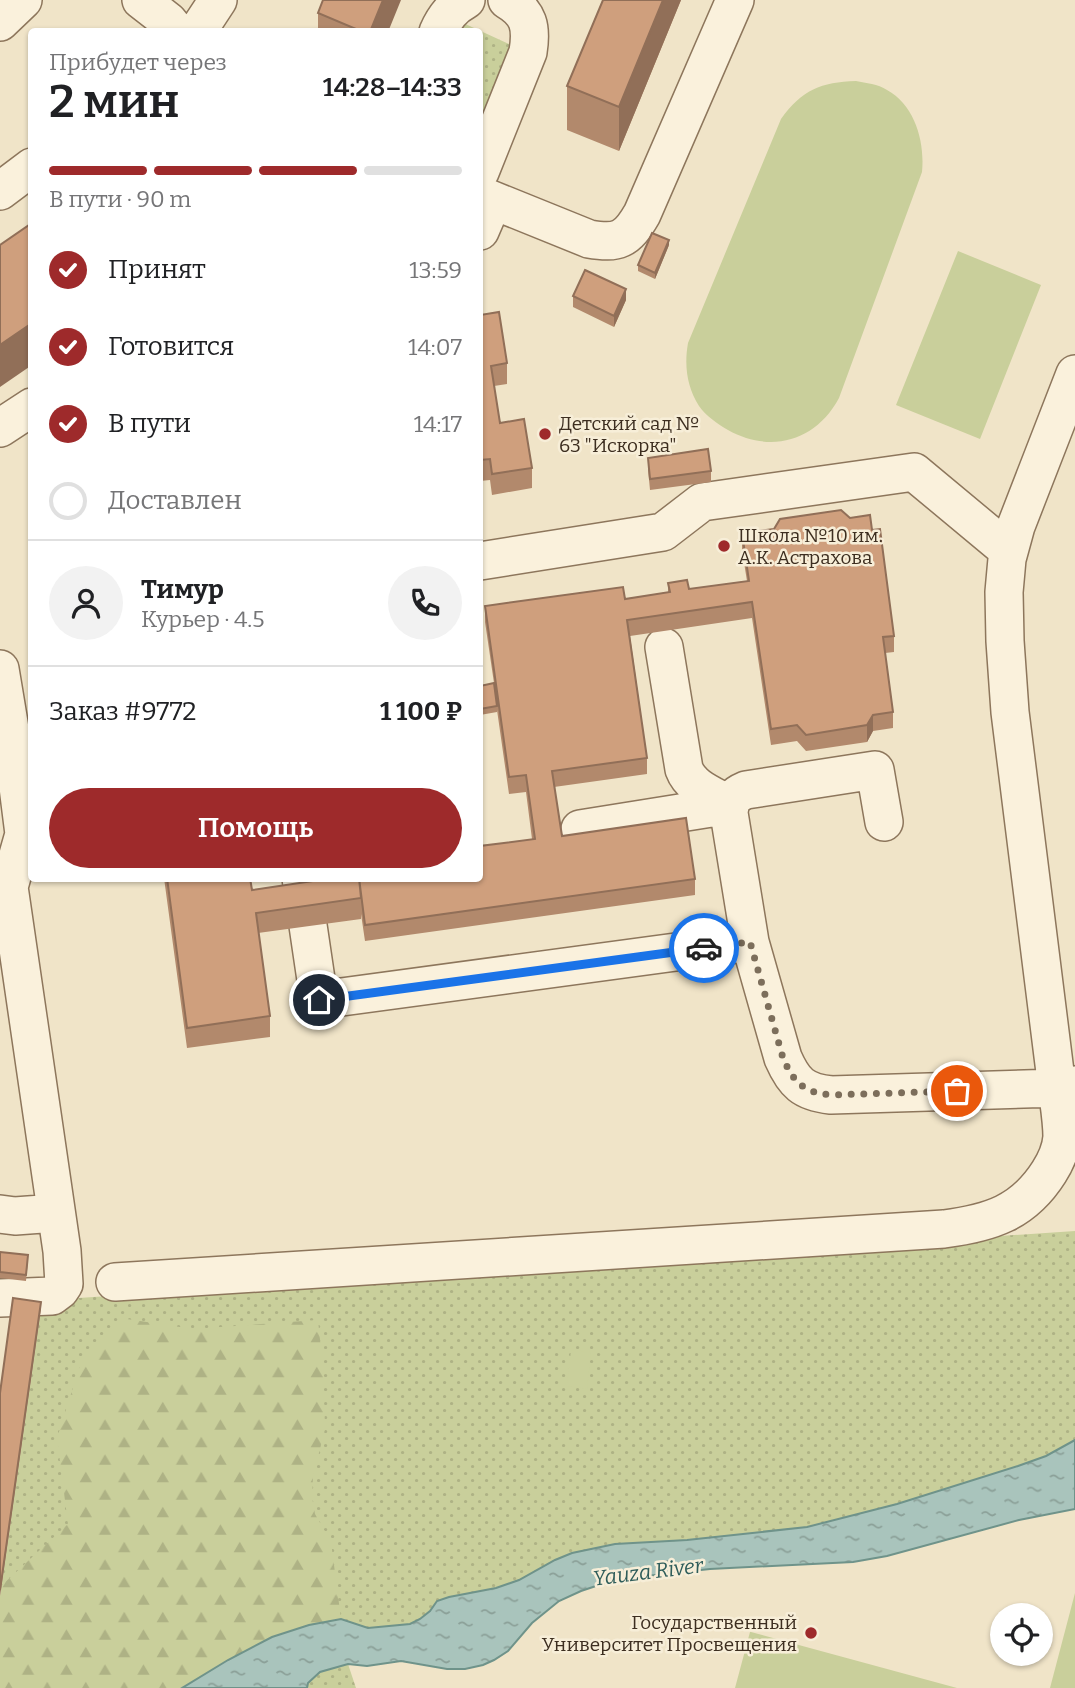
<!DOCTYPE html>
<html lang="ru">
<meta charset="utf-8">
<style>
:root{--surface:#fff;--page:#f2f2f2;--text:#202124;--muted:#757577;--line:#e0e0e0;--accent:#9e2a2b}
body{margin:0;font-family:Bitter,serif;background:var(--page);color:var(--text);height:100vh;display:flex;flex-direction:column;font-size:26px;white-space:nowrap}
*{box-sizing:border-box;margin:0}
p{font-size:23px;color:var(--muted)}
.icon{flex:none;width:38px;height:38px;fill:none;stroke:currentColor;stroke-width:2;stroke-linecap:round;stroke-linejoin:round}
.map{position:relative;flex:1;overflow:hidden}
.details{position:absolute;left:28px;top:28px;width:455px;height:854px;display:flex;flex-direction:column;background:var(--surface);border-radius:7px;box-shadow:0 2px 5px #0004}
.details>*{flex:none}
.buttons{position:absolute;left:990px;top:1603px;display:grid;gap:14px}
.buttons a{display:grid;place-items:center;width:63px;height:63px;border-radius:50%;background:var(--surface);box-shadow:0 2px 5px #0004;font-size:35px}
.pin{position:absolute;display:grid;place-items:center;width:60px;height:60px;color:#fff;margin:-30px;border:4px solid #fff;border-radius:50%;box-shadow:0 2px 7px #0007}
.courier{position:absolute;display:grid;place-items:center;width:70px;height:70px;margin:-35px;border:5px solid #1a73e8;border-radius:50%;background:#fff;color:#222;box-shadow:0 2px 9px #0007}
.overview em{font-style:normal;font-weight:600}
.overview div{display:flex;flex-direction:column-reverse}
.overview{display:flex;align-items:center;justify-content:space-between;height:119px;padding:0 21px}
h1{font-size:46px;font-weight:600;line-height:52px}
.bar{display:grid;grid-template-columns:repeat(4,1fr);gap:10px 7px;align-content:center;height:84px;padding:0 21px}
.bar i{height:9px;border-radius:5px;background:var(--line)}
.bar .current{background:var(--accent)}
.bar p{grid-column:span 4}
.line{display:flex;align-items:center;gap:18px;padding:0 21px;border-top:2px solid var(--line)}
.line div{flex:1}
.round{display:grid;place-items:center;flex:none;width:74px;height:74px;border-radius:37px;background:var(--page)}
ol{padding:0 21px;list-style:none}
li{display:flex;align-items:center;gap:21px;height:77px}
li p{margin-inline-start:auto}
li .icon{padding:7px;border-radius:50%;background:var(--accent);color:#fff;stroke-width:4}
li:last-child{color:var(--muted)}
li i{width:38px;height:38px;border:4px solid var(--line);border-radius:50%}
.cta{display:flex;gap:14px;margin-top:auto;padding:14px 21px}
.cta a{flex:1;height:80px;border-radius:42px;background:var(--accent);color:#fff;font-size:28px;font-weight:600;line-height:80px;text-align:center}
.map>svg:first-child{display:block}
</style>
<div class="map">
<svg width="1075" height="1688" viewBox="0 0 1075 1688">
<defs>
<pattern id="grass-dots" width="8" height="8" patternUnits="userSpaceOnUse" patternTransform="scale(1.75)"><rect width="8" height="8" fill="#c9cf9b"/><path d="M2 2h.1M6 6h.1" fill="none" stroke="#aeb285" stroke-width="1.8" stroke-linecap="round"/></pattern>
<pattern id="forest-firs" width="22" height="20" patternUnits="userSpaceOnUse" patternTransform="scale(1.75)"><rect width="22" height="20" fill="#c9cf9b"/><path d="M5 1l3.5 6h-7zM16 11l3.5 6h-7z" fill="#aeb285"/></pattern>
<pattern id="water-ripples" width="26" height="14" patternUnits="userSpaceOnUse" patternTransform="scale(1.75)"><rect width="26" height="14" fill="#a9c4bc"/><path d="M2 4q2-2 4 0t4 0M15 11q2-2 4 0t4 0" fill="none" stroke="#8ba098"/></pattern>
</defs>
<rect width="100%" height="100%" fill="#f0e4c8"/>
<!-- grass -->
<path fill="url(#grass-dots)" d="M 461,22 L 520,49 L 480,147 L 480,32 L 457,32 Z
M 1075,1231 L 1075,1440 L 1046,1456 L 1018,1466 L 897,1504 L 807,1527 L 687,1540 L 615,1544 L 572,1553 L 555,1560 L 519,1580 L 496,1588 L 449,1597 L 437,1601 L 430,1611 L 420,1619 L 410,1624 L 368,1628 L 341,1619 L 228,1660 L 182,1688 L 0,1688 L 0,1596 L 41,1308 L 64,1299 Z
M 348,1664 L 356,1688 L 307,1688 C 312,1670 332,1668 348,1664 Z"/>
<!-- forest -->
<path fill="url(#forest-firs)" d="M 120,1318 L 193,1329 L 318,1320 L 323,1369 L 325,1429 L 313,1477 L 312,1497 L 315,1514 L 331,1542 L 341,1619 L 309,1625 L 228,1660 L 182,1688 L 0,1688 L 1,1586 L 68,1524 L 57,1438 L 83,1356 Z"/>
<!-- garden -->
<path fill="#c9cf9b" d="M 856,81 C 866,83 878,84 887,90 C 915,105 925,142 922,172 L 839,398 C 816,441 771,454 728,430 C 718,424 706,416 699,406 C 687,387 684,366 688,343 L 781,119 C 802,90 821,82 856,81 Z
M 958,251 L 1041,285 L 980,439 L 896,405 Z
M 571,1350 L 591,1352 L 587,1389 L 567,1386 Z
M 1075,1593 L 1075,1688 L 1050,1688 Z
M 750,1632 L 751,1632 L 957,1688 L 735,1688 Z"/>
<!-- water -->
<path fill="url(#water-ripples)" stroke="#6f938a" stroke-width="2" d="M 1075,1440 L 1075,1509 L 1019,1520 L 887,1556 L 853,1562 L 710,1569 L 628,1578 L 605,1583 L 581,1591 L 559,1601 L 532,1623 L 508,1651 L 494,1660 L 483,1665 L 465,1669 L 447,1669 L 401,1661 L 367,1666 L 348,1664 L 320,1672 L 308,1683 L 307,1688 L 182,1688 L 228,1660 L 272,1637 L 309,1625 L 341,1619 L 368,1628 L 410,1624 L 420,1619 L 430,1611 L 437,1601 L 449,1597 L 496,1588 L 519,1580 L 555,1560 L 572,1553 L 615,1544 L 687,1540 L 807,1527 L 897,1504 L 1018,1466 L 1046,1456 Z"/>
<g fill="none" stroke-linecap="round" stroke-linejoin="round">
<defs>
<path id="minor" d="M 141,0 L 168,21 L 177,32
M 0,22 L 23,0
M 197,32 L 218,0
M 438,32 C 444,18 452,7 466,0
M 480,172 L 528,52 C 532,27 529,13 507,0
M 0,191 L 32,167
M 480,195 L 589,239 C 618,244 627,240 642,214 L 735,0
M 480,231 L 493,201
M 0,428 L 32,407
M 480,561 L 663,532 L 702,502 L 914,472 L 1009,551
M 664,647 L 684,769 C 691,788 713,795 730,805
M 0,669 L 13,747 L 24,834 L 9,887 L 62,1251 L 64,1284 L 60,1290 L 52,1296 L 0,1298
M 580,829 L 730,805
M 301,878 L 319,1000 L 750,942 L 783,1058 C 794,1083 803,1092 831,1095 L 1057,1088 L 1075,1085
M 750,942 L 729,813 C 730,800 734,795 746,790 L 875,770 L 884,822
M 0,1214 L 15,1216 L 56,1213
M 115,1282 L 944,1229 C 990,1223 1023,1213 1049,1172 C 1056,1161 1061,1150 1062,1137 C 1062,1121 1059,1104 1057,1088 L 1010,712 L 1005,641 L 1004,592 L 1007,559 L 1016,526 L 1075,374"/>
</defs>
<!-- minor casing -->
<use href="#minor" stroke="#8d765c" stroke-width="40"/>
<!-- minor -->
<use href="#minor" stroke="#faf1dc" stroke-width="37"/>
</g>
<!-- wall -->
<path fill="#b2896c" d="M 603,0 L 681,0 L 619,151 L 567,130 L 567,86 Z
M 318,13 L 388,32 L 318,32 Z
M 669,245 L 655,279 L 638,271 L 638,265 Z
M 573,296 L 626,300 L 614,327 L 573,307 Z
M 480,315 L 507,363 L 507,384 L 494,386 L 500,423 L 532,468 L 532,488 L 492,495 L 490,480 L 480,481 Z
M 648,458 L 711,471 L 711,482 L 650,490 L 648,469 Z
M 850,518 L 872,530 L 894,636 L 894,652 L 885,653 L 893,712 L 893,728 L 873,731 L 867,742 L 806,751 L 797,741 L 771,745 L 752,618 L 630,636 L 647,758 L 647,774 L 554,787 L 562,836 L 695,879 L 695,895 L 365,941 L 361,914 L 361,919 L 258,933 L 270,1016 L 270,1037 L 187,1048 L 164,878 L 250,878 L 252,890 L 480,878 L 532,839 L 526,792 L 509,794 L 497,710 L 497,712 L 480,715 L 480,686 L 494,683 L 485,622 L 485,606 L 625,599 L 668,592 L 668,583 L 689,589 L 747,581 L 742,550 L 742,533 Z
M 0,1252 L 28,1261 L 26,1281 L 0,1278 Z"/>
<!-- shaded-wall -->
<path fill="#916f58" d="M 383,0 L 401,0 L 388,32 L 370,32 Z
M 663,0 L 681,0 L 619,151 L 619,107 Z
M 669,240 L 669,245 L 655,279 L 655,273 Z
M 626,289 L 626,300 L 614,327 L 614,316 Z
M 32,323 L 32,365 L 0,387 L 0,345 Z
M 873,715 L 873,731 L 867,742 L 867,725 Z
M 41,1302 L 41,1308 L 0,1596 L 0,1590 Z"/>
<!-- building -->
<path fill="#cf9f7d" stroke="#916f58" stroke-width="2" d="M 323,0 L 383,0 L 370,32 L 363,32 L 318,13 Z
M 603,0 L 663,0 L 619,107 L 567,86 Z
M 32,223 L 32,323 L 0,345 L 0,245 Z
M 652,233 L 669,240 L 655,273 L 638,265 Z
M 585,270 L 626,289 L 614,316 L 573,296 Z
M 499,312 L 507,363 L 491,366 L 500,423 L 524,419 L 532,468 L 492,474 L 490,459 L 480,460 L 480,315 Z
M 708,449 L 711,471 L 650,479 L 648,458 Z
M 841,510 L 850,518 L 870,515 L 872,530 L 880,529 L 894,636 L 883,637 L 893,712 L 873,715 L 867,725 L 806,735 L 797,725 L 771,729 L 752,602 L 627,620 L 647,758 L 552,771 L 562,836 L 686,818 L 695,879 L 365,925 L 359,878 L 480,878 L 480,846 L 535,839 L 526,775 L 509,777 L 485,606 L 623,587 L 625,599 L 670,592 L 668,583 L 687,580 L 689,589 L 749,581 L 742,533 L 774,529 L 780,519 Z
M 494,683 L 497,706 L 480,709 L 480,686 Z
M 167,878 L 250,878 L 252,890 L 333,878 L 359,878 L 361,898 L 256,913 L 270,1016 L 187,1028 Z
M 0,1252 L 28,1255 L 26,1275 L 0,1272 Z
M 13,1298 L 41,1302 L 0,1590 L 0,1393 Z"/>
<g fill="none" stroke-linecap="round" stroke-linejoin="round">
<!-- done -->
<path stroke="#7c6e5b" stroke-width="7" stroke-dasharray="0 12.6" d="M 704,948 L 750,942 L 783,1058 C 794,1083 803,1092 831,1095 L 957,1091"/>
<!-- route -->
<path stroke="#1a73e8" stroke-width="9" d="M 319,1000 L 704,948"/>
</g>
<!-- markers -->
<g fill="#9e2a2b" stroke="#f7eed8" stroke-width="2.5">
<circle cx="545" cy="434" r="7"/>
<circle cx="724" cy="546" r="7"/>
<circle cx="811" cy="1633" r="7"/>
</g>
<g text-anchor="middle" stroke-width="5" stroke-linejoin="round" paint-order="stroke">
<!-- poi labels -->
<g font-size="19" fill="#3d2e20" stroke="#f7eed8" text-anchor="start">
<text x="559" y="430">Детский сад №<tspan x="559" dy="22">63 "Искорка"</tspan></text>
<text x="738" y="542">Школа №10 им.<tspan x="738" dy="22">А.К. Астрахова</tspan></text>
<text x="797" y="1629" text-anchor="end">Государственный<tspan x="797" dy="22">Университет Просвещения</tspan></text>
</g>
<!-- water labels -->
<g font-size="21" font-style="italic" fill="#2f5d5a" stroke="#f7eed8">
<text transform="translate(648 1572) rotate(-7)" y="7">Yauza River</text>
</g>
</g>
</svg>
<div class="buttons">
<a><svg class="icon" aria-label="locate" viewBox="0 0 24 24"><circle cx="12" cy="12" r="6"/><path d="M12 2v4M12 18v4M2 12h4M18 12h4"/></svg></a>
</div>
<div class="pin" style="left:957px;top:1091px;background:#ea580c"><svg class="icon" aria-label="bag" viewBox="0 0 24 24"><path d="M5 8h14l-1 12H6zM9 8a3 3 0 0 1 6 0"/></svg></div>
<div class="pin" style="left:319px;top:1000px;background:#1f2937"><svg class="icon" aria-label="home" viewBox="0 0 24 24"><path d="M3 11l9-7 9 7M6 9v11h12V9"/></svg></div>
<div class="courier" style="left:704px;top:948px"><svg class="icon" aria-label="car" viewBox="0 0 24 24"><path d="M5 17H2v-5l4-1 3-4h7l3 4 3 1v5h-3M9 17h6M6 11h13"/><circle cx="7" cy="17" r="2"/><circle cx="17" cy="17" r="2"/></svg></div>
<section class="details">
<div class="overview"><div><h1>2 мин</h1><p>Прибудет через</p></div><em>14:28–14:33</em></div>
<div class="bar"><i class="current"></i><i class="current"></i><i class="current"></i><i></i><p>В пути · 90 m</p></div>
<ol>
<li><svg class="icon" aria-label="check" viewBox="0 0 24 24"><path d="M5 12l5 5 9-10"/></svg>Принят<p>13:59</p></li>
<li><svg class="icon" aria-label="check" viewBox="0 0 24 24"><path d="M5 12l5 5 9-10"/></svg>Готовится<p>14:07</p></li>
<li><svg class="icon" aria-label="check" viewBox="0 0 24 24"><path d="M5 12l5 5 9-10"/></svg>В пути<p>14:17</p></li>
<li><i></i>Доставлен</li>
</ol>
<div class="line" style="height:126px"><a class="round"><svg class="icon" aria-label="person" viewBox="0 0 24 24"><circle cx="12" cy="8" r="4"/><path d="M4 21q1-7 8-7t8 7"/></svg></a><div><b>Тимур</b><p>Курьер · 4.5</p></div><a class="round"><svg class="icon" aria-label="phone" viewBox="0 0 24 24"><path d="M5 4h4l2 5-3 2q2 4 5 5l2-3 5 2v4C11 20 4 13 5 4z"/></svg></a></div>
<div class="line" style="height:91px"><div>Заказ #9772</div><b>1 100 ₽</b></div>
<div class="cta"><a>Помощь</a></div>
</section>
</div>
